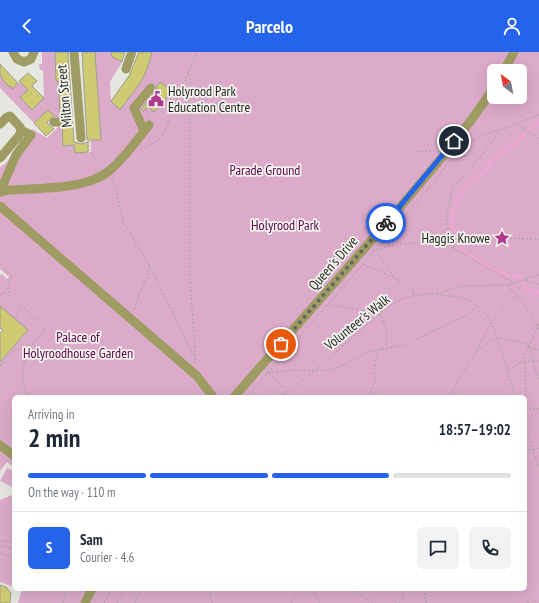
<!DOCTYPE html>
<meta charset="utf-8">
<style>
:root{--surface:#fff;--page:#f2f2f3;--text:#1f2937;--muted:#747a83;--line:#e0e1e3;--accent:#2563eb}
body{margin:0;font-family:"PT Sans Narrow",sans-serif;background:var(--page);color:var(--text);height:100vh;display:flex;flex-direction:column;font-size:15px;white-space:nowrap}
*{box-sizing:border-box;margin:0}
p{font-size:13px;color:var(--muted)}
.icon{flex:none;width:22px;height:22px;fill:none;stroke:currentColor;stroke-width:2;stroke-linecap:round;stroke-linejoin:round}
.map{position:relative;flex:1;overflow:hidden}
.side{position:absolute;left:12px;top:343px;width:515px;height:196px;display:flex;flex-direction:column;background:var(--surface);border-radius:6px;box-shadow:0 4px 16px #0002}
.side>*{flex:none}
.needle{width:26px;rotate:328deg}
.controls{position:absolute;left:487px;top:12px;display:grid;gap:8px}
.controls a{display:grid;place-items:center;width:40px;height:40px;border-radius:6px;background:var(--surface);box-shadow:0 4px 16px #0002;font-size:20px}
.pin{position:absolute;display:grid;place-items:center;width:34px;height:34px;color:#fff;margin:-17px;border:2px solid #fff;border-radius:50%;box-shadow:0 1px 4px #0007}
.courier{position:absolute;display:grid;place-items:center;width:40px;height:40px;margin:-20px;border:3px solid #2563eb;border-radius:50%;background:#fff;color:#222;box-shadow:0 1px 5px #0007}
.summary em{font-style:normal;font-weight:700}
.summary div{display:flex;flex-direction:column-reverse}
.summary{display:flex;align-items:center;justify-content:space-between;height:68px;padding:0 16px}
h1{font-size:26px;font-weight:700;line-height:30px}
.bar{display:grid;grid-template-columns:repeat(4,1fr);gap:6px 4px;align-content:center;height:48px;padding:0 16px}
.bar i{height:5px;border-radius:3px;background:var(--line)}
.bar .on{background:var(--accent)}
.bar p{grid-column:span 4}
.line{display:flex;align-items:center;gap:10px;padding:0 16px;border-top:1px solid var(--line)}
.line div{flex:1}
.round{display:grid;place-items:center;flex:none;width:42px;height:42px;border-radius:6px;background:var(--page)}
header{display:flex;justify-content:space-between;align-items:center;height:52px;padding:0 16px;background:var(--accent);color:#fff;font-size:18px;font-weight:700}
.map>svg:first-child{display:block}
</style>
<header><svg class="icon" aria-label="back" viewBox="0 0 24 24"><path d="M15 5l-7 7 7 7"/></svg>Parcelo<svg class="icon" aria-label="person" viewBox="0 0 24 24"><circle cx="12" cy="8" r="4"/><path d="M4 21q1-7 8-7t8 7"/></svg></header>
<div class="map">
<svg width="539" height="551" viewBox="0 0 539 551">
<rect width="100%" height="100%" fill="#e7e7e2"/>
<!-- green -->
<path fill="#ddabca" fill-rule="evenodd" d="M 42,0 L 55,0 L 56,29 L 58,29 L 62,66 L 58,68 L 48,59 L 34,71 L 0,36 L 0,23 L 9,35 L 10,34 L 13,36 L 20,30 L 28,38 L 20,45 L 33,58 L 44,46 L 43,18 L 40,18 L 39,12 L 42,12 Z
M 95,0 L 112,0 L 111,4 L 122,10 L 110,30 L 111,49 L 120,58 C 136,39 146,24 152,0 L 539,0 L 539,551 L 18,551 L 22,538 L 19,537 L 525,537 L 525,345 L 14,345 L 14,415 L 7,410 L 0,419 L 0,310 L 28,279 L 0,254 L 0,223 L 2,222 L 7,227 L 9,225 L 0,217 L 0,115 L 6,111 L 32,77 L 47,86 L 61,72 L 63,94 L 74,93 L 75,101 L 88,100 L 89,101 L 91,99 L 91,88 L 101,88 ZM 494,19 L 520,19 L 520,45 L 494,45 Z
M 7,416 L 14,419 L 14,436 L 0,429 Z
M 14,442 L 14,535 L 0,530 L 0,448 Z"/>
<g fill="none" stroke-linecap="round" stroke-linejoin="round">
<!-- stream -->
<path stroke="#f3a4d7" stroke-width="2" d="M 522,228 L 521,226 L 500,221 L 465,201 L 455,181 L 452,172 L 453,160 L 459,144 L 469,131 L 486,118 L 491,110 L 500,101 L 507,96 L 517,91 L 526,79 L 539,70
M 523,232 L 525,236 L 539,241"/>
</g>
<!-- building -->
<path fill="#cecb72" stroke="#9c9c97" d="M 55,0 L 68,0 L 74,90 L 81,92 L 88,90 L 88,100 L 75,101 L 74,93 L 63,94 L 62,76 L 66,73 L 67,70 L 64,65 L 60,64 L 58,29 L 56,29 Z
M 82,0 L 95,0 L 101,88 L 87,88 Z
M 112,0 L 125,0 L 122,10 L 111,4 Z
M 139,0 L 152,0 L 148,15 L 141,30 L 120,58 L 111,49 L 129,24 Z
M 0,12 L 18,31 L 13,37 L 10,34 L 9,35 L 2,27 L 2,26 L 0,23 Z
M 28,21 L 37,29 L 32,34 L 44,46 L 32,58 L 20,45 L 28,38 L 19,29 Z
M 160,30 L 172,39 L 154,60 L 148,54 L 144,59 L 141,57 L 156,40 L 157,34 Z
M 48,58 L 54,64 L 47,70 L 49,73 L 54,77 L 46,84 L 34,71 Z
M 0,254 L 28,278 L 0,310 L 0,281 L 3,278 L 0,276 Z
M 0,533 L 6,535 L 11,541 L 10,551 L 0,551 Z"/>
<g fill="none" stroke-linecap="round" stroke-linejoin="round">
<!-- minor-tunnel -->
<path stroke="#bfbfbb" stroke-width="9" stroke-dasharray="9 4.5" stroke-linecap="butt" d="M 61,70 L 72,69"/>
<!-- path -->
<path stroke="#a5a5a1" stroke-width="1" stroke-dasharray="2 2" stroke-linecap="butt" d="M 190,18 L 190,228 L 196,311
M 148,56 L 146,58 L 150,66
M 518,72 L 526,79 L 539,86
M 89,89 L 89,100 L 103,114
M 463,93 L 492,80 L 506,76 L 539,63
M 141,97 L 155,91 L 164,81 L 179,42 L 197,0
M 417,100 L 437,98
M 112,126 L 116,136 L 120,158 L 124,171 L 149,213 L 148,222 L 139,243 L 134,259
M 502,186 L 539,187
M 454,196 L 449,184 L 446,165 L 453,135 L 483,102 L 501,77
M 373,200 L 386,195 L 400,192 L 428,190 L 438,191 L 455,197 L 498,222 L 515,231
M 377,200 L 394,225
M 0,212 L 11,223 L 8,235 L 9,243 L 43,273 L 45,278 L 33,292 L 13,299 L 0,314
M 149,212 L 195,307
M 362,212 L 395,226 L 401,231 L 414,239 L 414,243
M 526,228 L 539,232
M 508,233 L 525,254 L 539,277
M 436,242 L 460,234 L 507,233 L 539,223
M 0,243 L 7,240
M 14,266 L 22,256
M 529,294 L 535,317 L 539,328
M 477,300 L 491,288 L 497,286 L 519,290 L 529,293 L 532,296 L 539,298
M 520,311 L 539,308
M 525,311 L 526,341 L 525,351
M 508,319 L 523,308 L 539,271
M 267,320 L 284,336
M 268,321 L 292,318 L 331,318 L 347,312 L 369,299 L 379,298 L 386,293 L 386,276 L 380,261 L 329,253
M 30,345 C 18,326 21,311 33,293
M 247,345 L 433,132 L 447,112
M 280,345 L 313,320 L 389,254 C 405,244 422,240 441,243 C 451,244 462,245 471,250 C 477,253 483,259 487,264 C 500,285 508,321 515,345
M 370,345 L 372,336 L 375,329 L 374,319 L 375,309 L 379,298 L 404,293 L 467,263 L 477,255
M 448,345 L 475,302 L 490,271 L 509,251 L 517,245
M 525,357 L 539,357
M 525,374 L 539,416
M 525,397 L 533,398 L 539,396
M 0,489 L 14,490
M 0,494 L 14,497
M 0,501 L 14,506
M 209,537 L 212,551
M 309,537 L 316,542 L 320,551
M 346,537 L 358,541 L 373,551
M 424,537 L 426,551
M 63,551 L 68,537
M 104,551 L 112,537
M 117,551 L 126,537
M 135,551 L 141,537
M 291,551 L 300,537
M 399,551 L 402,548 L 404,537
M 527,551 L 539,548"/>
<!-- minor -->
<path stroke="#9e9c63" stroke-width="9" d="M 13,0 L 17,7 L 24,10 L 31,7 L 34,0
M 74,0 L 81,86
M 126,17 L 132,0
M 504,19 L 514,0
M 54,70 L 61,70
M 0,72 L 7,65 L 10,64 L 20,75 L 21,80 L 18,85 L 0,106
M 144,79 L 134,56 L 151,36
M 0,140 L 9,138 C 38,136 86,138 109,119 C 124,107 137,88 149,73
M 0,140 L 16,103 L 31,83 L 21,78
M 0,154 L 197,324 L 213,345
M 234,345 C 287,284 342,223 394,162 C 429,121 466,79 494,35
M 0,393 L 14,404
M 85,551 L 92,537"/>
</g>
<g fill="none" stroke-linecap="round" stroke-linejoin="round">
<!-- done -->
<path stroke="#656562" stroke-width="4" stroke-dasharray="0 7.2" d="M 281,292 L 386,171"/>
<!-- route -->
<path stroke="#2563eb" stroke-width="5" d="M 386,171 L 454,89"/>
</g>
<!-- icons -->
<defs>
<symbol id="civic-bare" viewBox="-9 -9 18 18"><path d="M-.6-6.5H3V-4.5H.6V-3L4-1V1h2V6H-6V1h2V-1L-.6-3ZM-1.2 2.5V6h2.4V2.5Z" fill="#b0388e" stroke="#f5f5ef" stroke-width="2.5" paint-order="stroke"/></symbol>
<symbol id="sight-bare" viewBox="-9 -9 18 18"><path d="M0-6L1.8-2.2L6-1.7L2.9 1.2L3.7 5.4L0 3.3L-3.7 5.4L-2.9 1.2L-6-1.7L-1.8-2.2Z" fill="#b0388e" stroke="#f5f5ef" stroke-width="2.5" paint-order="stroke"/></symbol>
</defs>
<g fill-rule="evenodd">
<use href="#civic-bare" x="145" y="36" width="22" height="22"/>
<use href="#sight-bare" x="491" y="175" width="22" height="22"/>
</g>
<g text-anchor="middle" stroke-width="3.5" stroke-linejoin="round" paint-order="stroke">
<!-- poi labels -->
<g font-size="14" fill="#1f1f1d" stroke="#f5f5ef" text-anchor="start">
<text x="168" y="44">Holyrood Park<tspan x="168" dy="16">Education Centre</tspan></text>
<text x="490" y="191" text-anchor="end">Haggis Knowe</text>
</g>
<!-- street labels -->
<g font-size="14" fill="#1f1f1d" stroke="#f5f5ef">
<text transform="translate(64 44) rotate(-95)" y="5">Milton Street</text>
<text transform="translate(333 211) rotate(-49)" y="5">Queen's Drive</text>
<text transform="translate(357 270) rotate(-39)" y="5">Volunteer's Walk</text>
</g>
<!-- park labels -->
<g font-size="14" fill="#5f0049" stroke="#f5f5ef">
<text x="265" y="123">Parade Ground</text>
<text x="285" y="178">Holyrood Park</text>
<text x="78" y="290">Palace of<tspan x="78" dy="16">Holyroodhouse Garden</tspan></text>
</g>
</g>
</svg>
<div class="controls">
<a><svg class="needle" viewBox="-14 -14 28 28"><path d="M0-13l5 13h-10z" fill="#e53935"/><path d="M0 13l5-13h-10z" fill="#747a83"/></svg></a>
</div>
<div class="pin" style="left:281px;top:292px;background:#ea580c"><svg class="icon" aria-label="bag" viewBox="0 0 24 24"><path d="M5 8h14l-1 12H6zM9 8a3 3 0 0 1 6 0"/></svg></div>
<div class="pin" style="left:454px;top:89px;background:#1f2937"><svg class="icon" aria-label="home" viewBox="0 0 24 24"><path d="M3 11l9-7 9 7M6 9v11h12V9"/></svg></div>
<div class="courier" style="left:386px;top:171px"><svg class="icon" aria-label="bike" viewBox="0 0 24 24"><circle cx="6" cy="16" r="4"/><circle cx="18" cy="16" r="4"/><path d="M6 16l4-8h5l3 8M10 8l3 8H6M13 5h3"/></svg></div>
<section class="side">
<div class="summary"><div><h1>2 min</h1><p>Arriving in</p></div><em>18:57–19:02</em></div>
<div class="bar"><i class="on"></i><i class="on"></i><i class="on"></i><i></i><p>On the way · 110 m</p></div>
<div class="line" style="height:72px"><b class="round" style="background:var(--accent);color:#fff">S</b><div><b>Sam</b><p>Courier · 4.6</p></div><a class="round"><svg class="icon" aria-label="chat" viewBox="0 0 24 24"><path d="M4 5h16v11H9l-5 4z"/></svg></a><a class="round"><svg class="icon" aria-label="phone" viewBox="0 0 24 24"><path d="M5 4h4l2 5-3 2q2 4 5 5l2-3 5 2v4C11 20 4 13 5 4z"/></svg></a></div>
</section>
</div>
